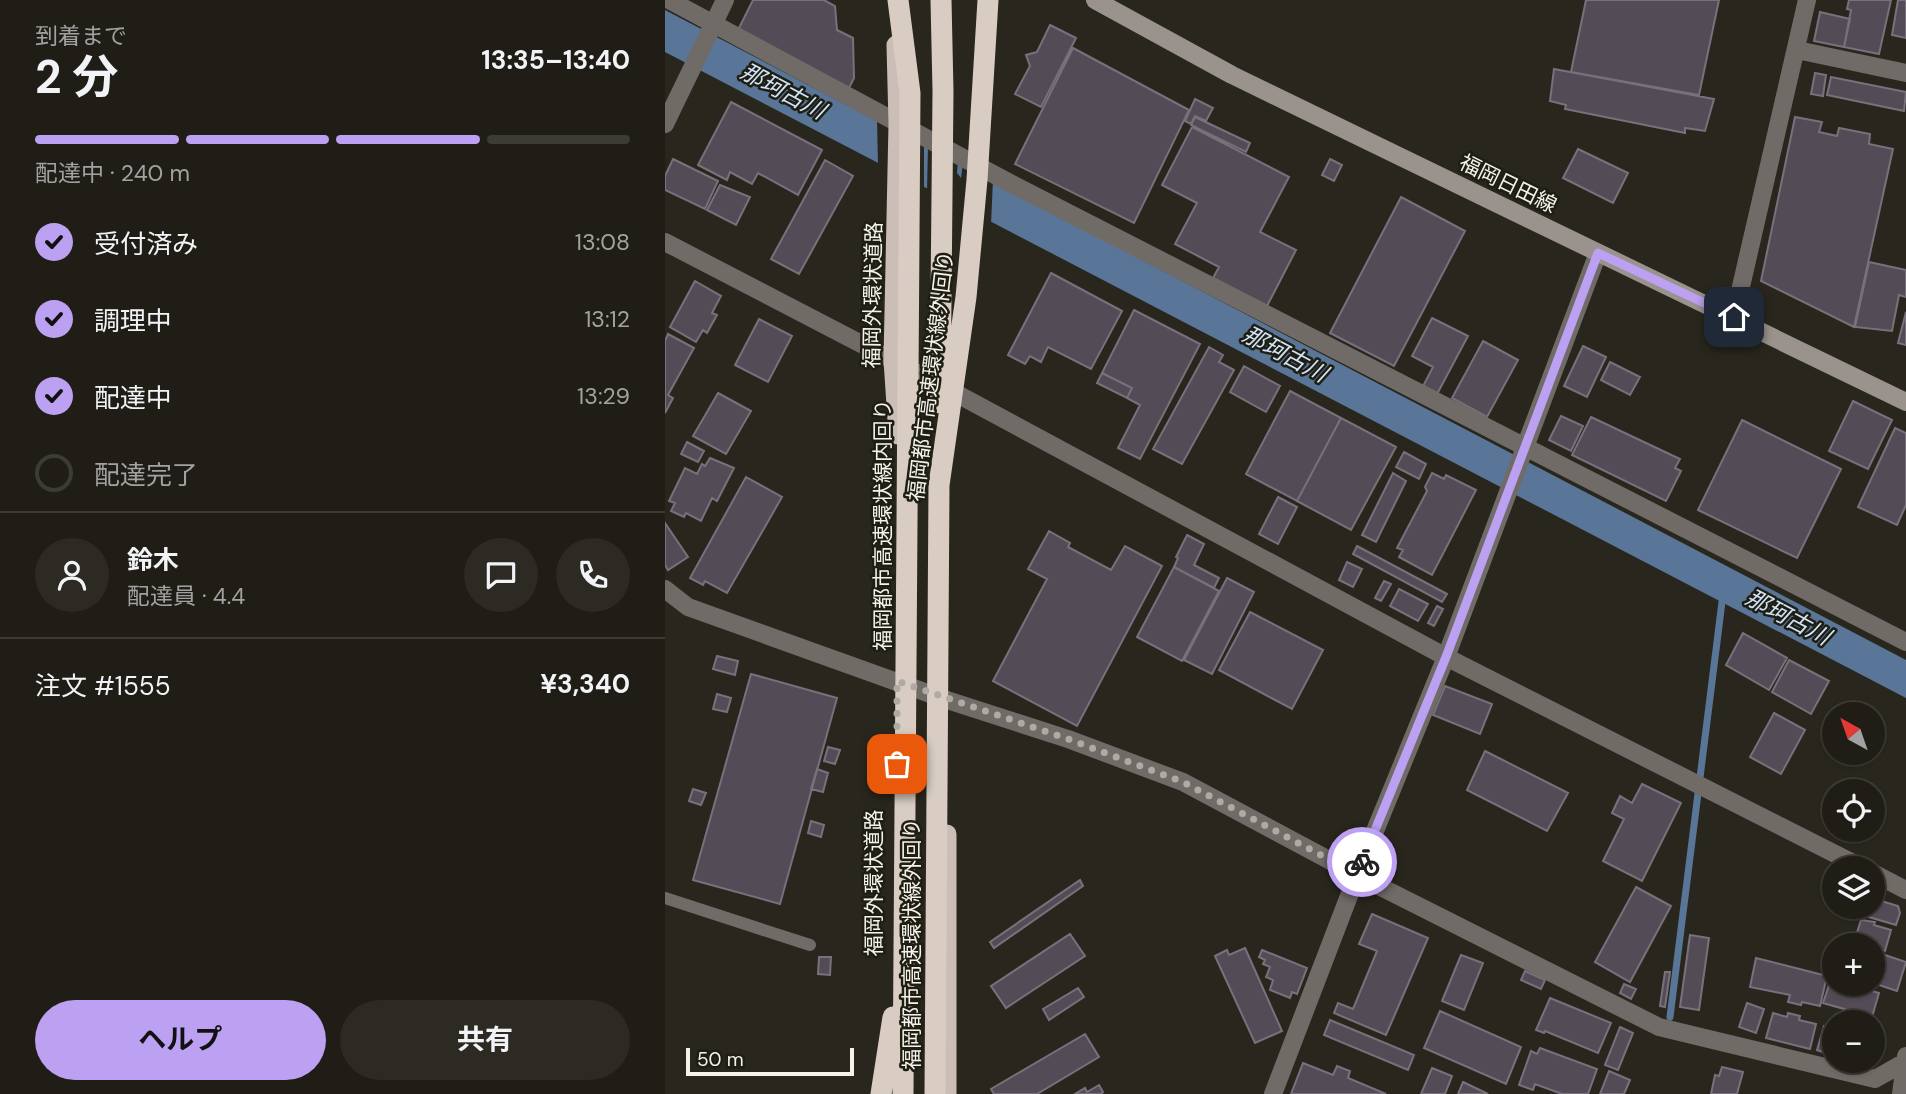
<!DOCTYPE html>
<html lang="ja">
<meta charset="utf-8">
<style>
:root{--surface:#1f1d16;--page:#2c2a23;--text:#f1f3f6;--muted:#a1a2a1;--line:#3c3b35;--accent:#bca0f2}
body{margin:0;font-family:"DM Sans","Noto Sans JP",sans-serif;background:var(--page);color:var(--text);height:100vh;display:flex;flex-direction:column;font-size:26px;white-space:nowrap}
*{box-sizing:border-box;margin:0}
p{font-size:23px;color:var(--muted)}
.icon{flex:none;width:38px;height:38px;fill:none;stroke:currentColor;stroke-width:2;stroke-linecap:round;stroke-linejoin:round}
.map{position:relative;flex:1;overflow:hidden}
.drawer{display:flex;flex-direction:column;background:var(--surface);width:665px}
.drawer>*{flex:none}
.needle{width:46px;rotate:320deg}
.fabs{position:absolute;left:1157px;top:702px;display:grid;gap:14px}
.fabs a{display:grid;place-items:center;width:63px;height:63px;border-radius:50%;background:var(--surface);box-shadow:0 2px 5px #0004,0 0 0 2px var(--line);font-size:35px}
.scale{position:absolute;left:21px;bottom:18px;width:168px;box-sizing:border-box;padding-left:7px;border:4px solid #f4f2eb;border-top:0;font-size:19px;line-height:24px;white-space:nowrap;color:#f4f2eb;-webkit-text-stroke:5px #1f1e13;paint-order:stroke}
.pin{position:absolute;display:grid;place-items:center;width:60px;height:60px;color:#fff;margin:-30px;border-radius:14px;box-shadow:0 4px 10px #0006}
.courier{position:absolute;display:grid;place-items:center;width:70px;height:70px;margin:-35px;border:5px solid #bca0f2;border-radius:50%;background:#fff;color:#222;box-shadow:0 2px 9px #0007}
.head em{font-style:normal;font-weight:700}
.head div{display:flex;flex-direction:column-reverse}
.head{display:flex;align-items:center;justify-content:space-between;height:119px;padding:0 35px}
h1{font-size:46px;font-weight:700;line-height:52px}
.bar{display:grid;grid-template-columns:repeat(4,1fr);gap:10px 7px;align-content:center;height:84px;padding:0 35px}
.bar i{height:9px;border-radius:5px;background:var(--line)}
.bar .selected{background:var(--accent)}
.bar p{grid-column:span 4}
.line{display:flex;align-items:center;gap:18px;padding:0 35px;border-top:2px solid var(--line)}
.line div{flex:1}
.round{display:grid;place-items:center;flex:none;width:74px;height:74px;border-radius:37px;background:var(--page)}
ol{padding:0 35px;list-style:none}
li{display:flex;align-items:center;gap:21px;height:77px}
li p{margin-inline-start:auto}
li .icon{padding:7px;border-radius:50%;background:var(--accent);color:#111;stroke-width:4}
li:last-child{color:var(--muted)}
li i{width:38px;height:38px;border:4px solid var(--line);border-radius:50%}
.cta{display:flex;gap:14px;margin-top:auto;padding:14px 35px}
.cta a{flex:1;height:80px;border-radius:42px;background:var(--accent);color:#111;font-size:28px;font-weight:700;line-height:80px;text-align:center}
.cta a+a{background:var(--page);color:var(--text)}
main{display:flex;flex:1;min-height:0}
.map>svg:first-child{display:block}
</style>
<main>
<section class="drawer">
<div class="head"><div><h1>2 分</h1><p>到着まで</p></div><em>13:35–13:40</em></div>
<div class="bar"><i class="selected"></i><i class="selected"></i><i class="selected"></i><i></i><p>配達中 · 240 m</p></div>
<ol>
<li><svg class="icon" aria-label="check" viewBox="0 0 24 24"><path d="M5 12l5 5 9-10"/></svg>受付済み<p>13:08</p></li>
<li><svg class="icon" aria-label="check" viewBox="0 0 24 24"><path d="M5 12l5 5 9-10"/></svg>調理中<p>13:12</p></li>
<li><svg class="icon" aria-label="check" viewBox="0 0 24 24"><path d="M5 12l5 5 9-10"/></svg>配達中<p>13:29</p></li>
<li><i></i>配達完了</li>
</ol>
<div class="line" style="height:126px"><a class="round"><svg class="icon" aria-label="person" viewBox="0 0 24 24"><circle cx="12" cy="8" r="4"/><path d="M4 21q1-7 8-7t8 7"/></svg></a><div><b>鈴木</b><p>配達員 · 4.4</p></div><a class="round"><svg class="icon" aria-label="chat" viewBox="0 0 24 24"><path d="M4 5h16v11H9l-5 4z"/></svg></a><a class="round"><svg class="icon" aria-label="phone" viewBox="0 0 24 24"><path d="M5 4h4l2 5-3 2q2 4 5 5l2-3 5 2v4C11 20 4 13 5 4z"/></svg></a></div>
<div class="line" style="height:91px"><div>注文 #1555</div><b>¥3,340</b></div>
<div class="cta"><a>ヘルプ</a><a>共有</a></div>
</section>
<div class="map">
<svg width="1241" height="1094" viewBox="0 0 1241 1094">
<rect width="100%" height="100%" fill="#29271d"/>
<!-- water -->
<path fill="#597598" d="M 0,10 L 1241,660 L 1241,698 L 0,52 Z"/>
<!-- pier -->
<path fill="#29271d" d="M 212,118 L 259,143 L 259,190 L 213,167 Z
M 263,145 L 293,161 L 292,173 L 296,178 L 298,163 L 328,179 L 326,225 L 262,192 Z"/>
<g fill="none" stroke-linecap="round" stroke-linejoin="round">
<!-- stream -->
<path stroke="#597598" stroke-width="7" d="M 1005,1017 L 1058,594"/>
</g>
<!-- building -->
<path fill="#534c57" stroke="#78717c" stroke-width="2" d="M 88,0 L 159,0 L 170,6 L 172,30 L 188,38 L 189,78 L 184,88 L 73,30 Z
M 921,0 L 1054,0 L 1034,95 L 906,72 Z
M 1184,0 L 1226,0 L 1214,54 L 1179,47 L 1186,10 L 1182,9 Z
M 1233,0 L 1241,0 L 1241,38 L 1227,35 Z
M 1155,12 L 1185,19 L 1179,47 L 1149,41 Z
M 385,25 L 411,38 L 376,107 L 350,94 L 365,66 L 361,55 L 372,52 Z
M 408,48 L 524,110 L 469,223 L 350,164 Z
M 889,69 L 1049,99 L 1040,131 L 1020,128 L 1020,133 L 900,109 L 901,105 L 885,101 Z
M 1150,73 L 1161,75 L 1158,96 L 1146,94 Z
M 1166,77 L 1241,92 L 1239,111 L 1162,95 Z
M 530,99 L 548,108 L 541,121 L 530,116 L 526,124 L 520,121 Z
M 66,102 L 157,150 L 133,195 L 93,173 L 87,184 L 65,172 L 62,180 L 33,165 Z
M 530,117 L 585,143 L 581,152 L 526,125 Z
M 1130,117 L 1157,122 L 1154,132 L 1172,136 L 1174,128 L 1205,134 L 1204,144 L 1228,149 L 1189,327 L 1096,281 Z
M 527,127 L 624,177 L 595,232 L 631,250 L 602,306 L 548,278 L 554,267 L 510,244 L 532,203 L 497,185 Z
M 913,149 L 963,173 L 948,203 L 898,178 Z
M 8,159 L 53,181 L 40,209 L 0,190 L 0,176 Z
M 665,159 L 677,165 L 669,181 L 657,175 Z
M 160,160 L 188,176 L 134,274 L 106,259 Z
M 55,185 L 85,197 L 71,225 L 42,210 Z
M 736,197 L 800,231 L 729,366 L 665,333 Z
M 1204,262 L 1241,270 L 1241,297 L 1234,295 L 1227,331 L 1190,327 Z
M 386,273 L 457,311 L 426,369 L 383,347 L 376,362 L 365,356 L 360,364 L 343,355 Z
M 30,281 L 56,296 L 47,313 L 52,315 L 42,333 L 38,330 L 31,342 L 5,327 Z
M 469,310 L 535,344 L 475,459 L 453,448 L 475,405 L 462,398 L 467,388 L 437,373 Z
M 1241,312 L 1241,345 L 1233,343 Z
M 767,318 L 803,336 L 771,396 L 757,388 L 768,367 L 747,356 Z
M 94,319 L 127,336 L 103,382 L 70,365 Z
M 3,334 L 29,348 L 3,395 L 8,398 L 0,413 L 0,341 Z
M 818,341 L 853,360 L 822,417 L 787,398 Z
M 918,346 L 941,357 L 922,397 L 899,386 Z
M 544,347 L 558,355 L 554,362 L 569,370 L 517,464 L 488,449 Z
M 945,362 L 975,377 L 965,395 L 936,380 Z
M 579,366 L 615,386 L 601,412 L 565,392 Z
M 437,373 L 467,388 L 462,398 L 432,383 Z
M 625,391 L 676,418 L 632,501 L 581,474 Z
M 53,393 L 86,411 L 61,454 L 28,436 Z
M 1188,401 L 1227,420 L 1203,469 L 1164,451 Z
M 896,416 L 918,426 L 906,451 L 884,440 Z
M 926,417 L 1015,459 L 1010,468 L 1016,471 L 1001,501 L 907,455 Z
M 676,418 L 731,447 L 686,530 L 632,501 Z
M 1077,420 L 1176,469 L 1132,558 L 1033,510 Z
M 1230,428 L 1241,433 L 1241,505 L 1232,525 L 1193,507 Z
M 22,442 L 39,451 L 33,462 L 16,454 Z
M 739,452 L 761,464 L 754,479 L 731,467 Z
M 45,458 L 69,468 L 52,501 L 47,498 L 36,521 L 21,513 L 19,517 L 6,511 L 10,503 L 4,501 L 20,468 L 32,474 L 37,464 L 40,466 Z
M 728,473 L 741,481 L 711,542 L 697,535 Z
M 767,473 L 779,479 L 781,475 L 811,490 L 767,575 L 734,557 L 738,550 L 732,548 L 762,491 L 760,487 Z
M 81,477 L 117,497 L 62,593 L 40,581 L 38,585 L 25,578 Z
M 613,497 L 632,507 L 613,544 L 594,534 Z
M 0,523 L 23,557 L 3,570 L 0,565 Z
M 384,531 L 405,543 L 403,547 L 446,570 L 460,546 L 497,566 L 412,726 L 328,681 L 382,579 L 363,569 Z
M 522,535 L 539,544 L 529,565 L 554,578 L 549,588 L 509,567 L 513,558 L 511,557 Z
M 692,546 L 782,594 L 777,602 L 688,554 Z
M 682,562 L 697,569 L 688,587 L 674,580 Z
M 509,567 L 554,591 L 517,661 L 472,637 Z
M 562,578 L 589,592 L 547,674 L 519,660 Z
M 719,581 L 726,584 L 716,601 L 710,598 Z
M 734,589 L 763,604 L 753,621 L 725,606 Z
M 772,606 L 778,609 L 769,626 L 763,623 Z
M 585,612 L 658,650 L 627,709 L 554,670 Z
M 1078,633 L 1122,658 L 1104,690 L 1061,665 Z
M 52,656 L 73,661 L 70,675 L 48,669 Z
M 1124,660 L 1164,681 L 1146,714 L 1107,692 Z
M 86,674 L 172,698 L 115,904 L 28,880 Z
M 780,686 L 827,704 L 815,734 L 768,715 Z
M 52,694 L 66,698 L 62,712 L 48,709 Z
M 1109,713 L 1140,730 L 1116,774 L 1085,757 Z
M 163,747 L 175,750 L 170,764 L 159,761 Z
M 820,751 L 903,793 L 882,831 L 802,790 Z
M 152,769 L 163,773 L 158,792 L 146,789 Z
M 977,784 L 1016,803 L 977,881 L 938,861 L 959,819 L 947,813 L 955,796 L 967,803 Z
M 28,789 L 41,793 L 36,805 L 24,801 Z
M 146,821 L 159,825 L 156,837 L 143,833 Z
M 415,880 L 418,886 L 329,948 L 325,942 Z
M 971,887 L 1006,906 L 965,982 L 930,962 Z
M 1208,895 L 1214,897 L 1213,900 L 1233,906 L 1235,913 L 1231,925 L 1197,915 L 1200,906 L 1208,906 Z
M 707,914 L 763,938 L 721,1035 L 669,1013 L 673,1003 L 688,1009 L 712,951 L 694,944 Z
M 1196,920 L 1210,922 L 1209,925 L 1226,930 L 1220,951 L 1208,948 L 1208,945 L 1189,942 Z
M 405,934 L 420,956 L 341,1008 L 326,986 Z
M 1025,935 L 1044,938 L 1034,1010 L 1015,1007 Z
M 580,948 L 617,1031 L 590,1043 L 550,956 L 562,950 L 564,955 Z
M 597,950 L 642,968 L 632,994 L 627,992 L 625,998 L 605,990 L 608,980 L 601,977 L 605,967 L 598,964 L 600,960 L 594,957 Z
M 1208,951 L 1241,962 L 1232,991 L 1208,983 Z
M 796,955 L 818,963 L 799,1010 L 777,1001 Z
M 154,957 L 166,957 L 165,975 L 153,974 Z
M 1091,958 L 1162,976 L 1155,1006 L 1137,1002 L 1136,1005 L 1123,1002 L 1125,995 L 1085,987 Z
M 860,971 L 880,980 L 876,989 L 856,980 Z
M 1000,972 L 1005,972 L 1000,1007 L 995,1006 Z
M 1166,979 L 1169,980 L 1169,984 L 1181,984 L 1214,993 L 1207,1017 L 1158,1003 Z
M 959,984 L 971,989 L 966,999 L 955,993 Z
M 413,988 L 419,997 L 384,1020 L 378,1009 Z
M 885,998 L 946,1023 L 933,1053 L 880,1031 L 879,1033 L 871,1030 Z
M 1082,1003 L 1099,1009 L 1091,1033 L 1074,1027 Z
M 775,1011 L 856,1047 L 841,1084 L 759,1048 Z
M 1108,1013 L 1122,1017 L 1123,1013 L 1135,1016 L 1134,1020 L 1151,1024 L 1145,1049 L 1101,1038 Z
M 665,1020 L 749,1055 L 743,1070 L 659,1035 Z
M 1159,1026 L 1169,1029 L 1169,1056 L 1152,1050 Z
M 955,1027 L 968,1033 L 953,1070 L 940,1065 Z
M 420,1034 L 434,1057 L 372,1094 L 329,1094 L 326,1089 Z
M 875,1048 L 932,1069 L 923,1094 L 897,1094 L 870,1084 L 868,1090 L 854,1085 L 866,1051 L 872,1054 Z
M 638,1063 L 668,1075 L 672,1066 L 685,1071 L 683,1078 L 721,1094 L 626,1094 Z
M 1057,1067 L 1078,1072 L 1072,1094 L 1046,1094 L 1050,1075 L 1054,1076 Z
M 767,1068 L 787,1076 L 780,1094 L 756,1094 Z
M 944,1071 L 965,1080 L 959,1094 L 935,1094 Z
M 798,1082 L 823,1094 L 793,1094 Z
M 434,1085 L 438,1092 L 436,1094 L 410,1094 L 420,1088 L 422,1092 Z"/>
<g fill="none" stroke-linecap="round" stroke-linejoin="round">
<!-- service -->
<path stroke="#716b68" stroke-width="12" d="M 0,898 L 145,945"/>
<!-- minor -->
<path stroke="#716b68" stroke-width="18" d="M 4,0 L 343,182 L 1241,642
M 1132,50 L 1241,73
M 0,124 L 60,0
M 0,242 L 281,388 L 781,657 L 1198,868
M 1069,317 L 1142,0
M 0,589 L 23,607 L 282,700 L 403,739 L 518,782 L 692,875 L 994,1027 L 1210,1079 L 1240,1062
M 1208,873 L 1241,890
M 608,1094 L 692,875 L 781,657 L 933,253
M 1236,1094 L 1241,1056"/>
<!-- secondary -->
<path stroke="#9a928d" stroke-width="18" d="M 430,0 L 567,75 L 1241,402"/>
<!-- trunk -->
<path stroke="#cabeb6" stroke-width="19" d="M 231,45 L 233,124 L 228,360 L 233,435
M 282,834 L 282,1094"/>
<!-- motorway -->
<path stroke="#d8ccc3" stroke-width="21" d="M 233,0 L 245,93 L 238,1094
M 275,403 L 278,91 L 276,0
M 216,1094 L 228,1017
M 270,1094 L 274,485 L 301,297 L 312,180 L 323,0"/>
</g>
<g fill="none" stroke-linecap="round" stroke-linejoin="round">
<!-- done -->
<path stroke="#adaba3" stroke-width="7" stroke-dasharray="0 12.6" d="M 232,764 L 232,681 L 403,739 L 518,782 L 692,874 L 697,862"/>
<!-- route -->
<path stroke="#bca0f2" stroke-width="9" d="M 697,862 L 781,657 L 933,253 L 1069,317"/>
</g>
<g text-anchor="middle" stroke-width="5" stroke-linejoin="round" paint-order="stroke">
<!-- street labels -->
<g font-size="21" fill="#f4f2eb" stroke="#1f1e13">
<text transform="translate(843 184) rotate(26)" y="7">福岡日田線</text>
<text transform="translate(208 295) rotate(-89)" y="7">福岡外環状道路</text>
<text transform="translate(266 376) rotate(-83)" y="7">福岡都市高速環状線外回り</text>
<text transform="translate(218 525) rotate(-90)" y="7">福岡都市高速環状線内回り</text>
<text transform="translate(209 883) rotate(-90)" y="7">福岡外環状道路</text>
<text transform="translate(247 944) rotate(-90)" y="7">福岡都市高速環状線外回り</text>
</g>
<!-- water labels -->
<g font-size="23" font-style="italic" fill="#d1e4fb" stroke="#1f1e13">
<text transform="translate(118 91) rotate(28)" y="8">那珂古川</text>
<text transform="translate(620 354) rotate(28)" y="8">那珂古川</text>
<text transform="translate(1123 617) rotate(28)" y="8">那珂古川</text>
</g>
</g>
</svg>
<div class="fabs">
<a><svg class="needle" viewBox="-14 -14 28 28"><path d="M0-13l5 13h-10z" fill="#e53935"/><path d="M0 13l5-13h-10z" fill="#a1a2a1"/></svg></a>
<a><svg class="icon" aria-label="locate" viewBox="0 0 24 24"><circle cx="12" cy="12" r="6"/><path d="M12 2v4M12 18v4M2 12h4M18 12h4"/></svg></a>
<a><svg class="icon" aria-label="layers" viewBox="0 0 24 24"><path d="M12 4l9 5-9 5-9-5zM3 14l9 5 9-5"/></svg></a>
<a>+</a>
<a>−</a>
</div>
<div class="scale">50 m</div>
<div class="pin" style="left:232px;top:764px;background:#ea580c"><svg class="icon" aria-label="bag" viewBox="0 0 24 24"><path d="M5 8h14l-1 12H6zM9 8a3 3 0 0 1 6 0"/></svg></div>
<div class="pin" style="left:1069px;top:317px;background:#1f2937"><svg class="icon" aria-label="home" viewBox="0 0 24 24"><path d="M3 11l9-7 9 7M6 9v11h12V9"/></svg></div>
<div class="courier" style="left:697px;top:862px"><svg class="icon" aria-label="bike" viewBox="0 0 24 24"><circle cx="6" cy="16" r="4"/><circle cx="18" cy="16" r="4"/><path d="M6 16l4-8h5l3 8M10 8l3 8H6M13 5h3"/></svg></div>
</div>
</main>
